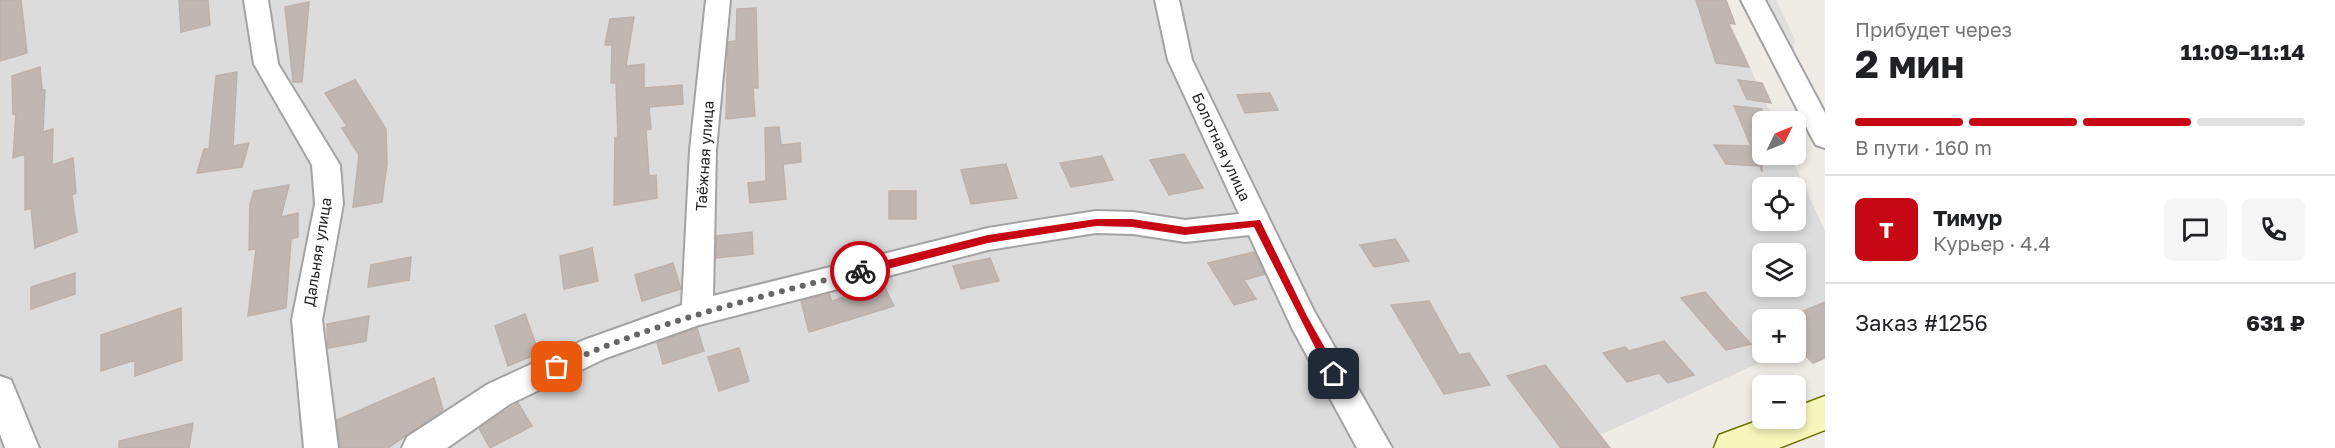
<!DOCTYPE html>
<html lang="ru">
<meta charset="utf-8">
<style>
:root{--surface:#fff;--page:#f6f6f6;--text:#202124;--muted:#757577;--line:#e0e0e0;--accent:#c60815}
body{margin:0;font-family:"Golos Text",sans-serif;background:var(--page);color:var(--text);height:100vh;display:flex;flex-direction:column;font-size:22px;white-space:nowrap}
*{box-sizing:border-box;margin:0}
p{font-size:20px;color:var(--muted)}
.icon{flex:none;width:33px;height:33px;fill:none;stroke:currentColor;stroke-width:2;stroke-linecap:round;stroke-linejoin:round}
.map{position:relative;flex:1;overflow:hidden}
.details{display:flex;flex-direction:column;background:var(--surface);width:510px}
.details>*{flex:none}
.needle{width:39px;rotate:47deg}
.fabs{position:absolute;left:1752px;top:111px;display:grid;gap:12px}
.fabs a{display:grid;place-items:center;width:54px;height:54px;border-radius:9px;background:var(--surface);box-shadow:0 3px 9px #0003;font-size:30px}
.pin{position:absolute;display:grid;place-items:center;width:51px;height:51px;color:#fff;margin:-26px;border-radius:12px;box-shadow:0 3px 9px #0006}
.courier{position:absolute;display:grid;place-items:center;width:60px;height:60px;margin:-30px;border:4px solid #c60815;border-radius:50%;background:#fff;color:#222;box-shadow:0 2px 8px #0007}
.head em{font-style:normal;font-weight:700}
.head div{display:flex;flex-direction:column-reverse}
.head{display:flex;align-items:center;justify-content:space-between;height:102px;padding:0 30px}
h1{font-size:39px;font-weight:700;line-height:45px}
.bar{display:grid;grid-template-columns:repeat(4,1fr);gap:9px 6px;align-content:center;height:72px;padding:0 30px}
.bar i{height:8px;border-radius:4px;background:var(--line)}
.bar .active{background:var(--accent)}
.bar p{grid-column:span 4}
.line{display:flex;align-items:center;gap:15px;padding:0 30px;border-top:2px solid var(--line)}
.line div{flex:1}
.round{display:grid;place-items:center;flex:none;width:63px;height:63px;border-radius:9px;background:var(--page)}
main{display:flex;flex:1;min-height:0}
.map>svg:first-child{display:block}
</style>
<main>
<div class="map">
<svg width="1825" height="448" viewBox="0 0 1825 448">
<rect width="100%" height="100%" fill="#efebe5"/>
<!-- residential -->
<path fill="#dddcdc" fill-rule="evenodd" d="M 0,0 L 1720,0 L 1774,121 L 1762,122 L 1762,154 L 1790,155 L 1825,231 L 1825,328 L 1819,335 L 1796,346 L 1796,320 L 1762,320 L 1762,352 L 1781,353 L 1571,448 L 0,448 ZM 1762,188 L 1796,188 L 1796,220 L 1762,220 ZM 1762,254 L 1796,254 L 1796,286 L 1762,286 Z"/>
<!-- parking -->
<path fill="#dfdfdf" d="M 1760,0 L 1776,0 L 1795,39 L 1793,58 Z"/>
<!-- building -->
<path fill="#c0b7b2" stroke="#c0b1a8" stroke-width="1.5" d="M 0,0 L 21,0 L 27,53 L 0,61 Z
M 179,0 L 208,0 L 210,25 L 181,32 Z
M 1696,0 L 1726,0 L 1735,24 L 1728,23 L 1749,67 L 1716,63 Z
M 309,2 L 302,82 L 293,82 L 285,7 Z
M 756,8 L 758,88 L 753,88 L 755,116 L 726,119 L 728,42 L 736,41 L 737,9 Z
M 634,17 L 626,66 L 644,64 L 644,88 L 682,85 L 683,104 L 649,107 L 651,129 L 646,130 L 649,176 L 656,175 L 657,198 L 614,205 L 615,138 L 618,137 L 616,83 L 611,83 L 612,45 L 605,45 L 610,19 Z
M 40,67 L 42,90 L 45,90 L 43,132 L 53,129 L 52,165 L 73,158 L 76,193 L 72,195 L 77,232 L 35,248 L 31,208 L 25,210 L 25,154 L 13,158 L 16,113 L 13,114 L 12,76 Z
M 237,72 L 233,146 L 249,143 L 242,167 L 197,173 L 204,149 L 209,149 L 216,76 Z
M 355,80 L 386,129 L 387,164 L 382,202 L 353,207 L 359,155 L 342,128 L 347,126 L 325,93 Z
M 1738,80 L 1762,83 L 1771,103 L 1747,99 Z
M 1270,93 L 1278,110 L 1245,113 L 1237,95 Z
M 1734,106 L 1762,109 L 1762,172 L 1760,166 L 1726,164 L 1714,145 L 1751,146 Z
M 779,127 L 781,145 L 800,143 L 801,162 L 783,164 L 786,199 L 750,203 L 748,183 L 766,181 L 765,128 Z
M 1184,154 L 1203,188 L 1169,195 L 1150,160 Z
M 1102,156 L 1113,180 L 1071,187 L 1060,163 Z
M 1006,164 L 1017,198 L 971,204 L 961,170 Z
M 289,185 L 281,217 L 298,213 L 298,237 L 291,239 L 286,308 L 248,316 L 256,249 L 249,250 L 250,204 L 254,191 Z
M 889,191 L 916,191 L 916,219 L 889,219 Z
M 752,232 L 753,254 L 716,258 L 716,236 Z
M 1395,239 L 1409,261 L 1374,267 L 1360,245 Z
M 592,248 L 598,281 L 564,289 L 560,256 Z
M 1254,252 L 1265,274 L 1244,280 L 1256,299 L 1234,305 L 1208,263 Z
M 411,257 L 409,280 L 368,287 L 371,265 Z
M 990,258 L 999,281 L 961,289 L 953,266 Z
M 673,263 L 681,289 L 642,301 L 635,275 Z
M 75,273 L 75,294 L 31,309 L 31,287 Z
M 883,284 L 894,306 L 809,332 L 801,301 L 829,293 L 832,301 Z
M 1705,292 L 1729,320 L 1751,344 L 1726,350 L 1681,298 Z
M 1429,301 L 1459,355 L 1469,353 L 1490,385 L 1444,394 L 1391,305 Z
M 1825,302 L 1825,358 L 1813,363 L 1796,346 L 1796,314 Z
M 181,308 L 182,360 L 135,376 L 135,360 L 101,371 L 101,335 Z
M 525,314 L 539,353 L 508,366 L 495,326 Z
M 369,316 L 366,341 L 328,348 L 327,324 Z
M 697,328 L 704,351 L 663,364 L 657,342 Z
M 1664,341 L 1694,375 L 1668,383 L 1659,373 L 1627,382 L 1603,353 L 1625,347 L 1629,351 Z
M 739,348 L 749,381 L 719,391 L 708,357 Z
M 1545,365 L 1610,448 L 1561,448 L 1507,376 Z
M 434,378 L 443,410 L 388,448 L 340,448 L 337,420 Z
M 518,403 L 532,426 L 490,448 L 479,428 Z
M 193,423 L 189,448 L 119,448 L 119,441 Z"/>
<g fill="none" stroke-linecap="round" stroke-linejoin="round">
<defs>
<path id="street" d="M 244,0 L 268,0 L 278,64 L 340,165 L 343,204 L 322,320 L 338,448 L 304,448 L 292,320 L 315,204 L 312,165 L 254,64 Z
M 706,0 L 730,0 L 716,150 L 713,296 L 988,228 L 1096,211 L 1133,212 L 1185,220 L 1239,214 L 1168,60 L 1155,0 L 1179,0 L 1192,60 L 1314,311 L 1392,448 L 1357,448 L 1292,328 L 1249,235 L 1185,242 L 1133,234 L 1096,233 L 988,250 L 699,325 L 606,358 L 510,404 L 447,448 L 402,448 L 407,437 L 488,384 L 584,340 L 682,305 L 690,150 Z
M 1741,0 L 1765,0 L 1825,113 L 1825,148 L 1816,145 L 1812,138 Z
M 0,376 L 11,380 L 39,448 L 5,448 L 0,434 Z"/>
<path id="secondary" d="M 1825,396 L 1825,430 L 1779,448 L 1714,448 L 1719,435 L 1765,418 L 1796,418 L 1796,407 Z"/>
</defs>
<!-- street casing -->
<use href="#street" stroke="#a3a3a3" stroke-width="4"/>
<!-- secondary casing -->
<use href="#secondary" stroke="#6e7209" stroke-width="3"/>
<!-- street -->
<use href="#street" fill="#fff" fill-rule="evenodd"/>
<!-- secondary -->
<use href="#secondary" fill="#f7f6bb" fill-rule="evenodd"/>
</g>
<!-- route -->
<path fill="#c60815" d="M 1096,219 L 1132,219 L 1185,227 L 1260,220 L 1307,316 L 1338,371 L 1338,377 L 1330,377 L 1254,227 L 1185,235 L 1132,227 L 1096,226 L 988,243 L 860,276 L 855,271 L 860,267 L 988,235 Z"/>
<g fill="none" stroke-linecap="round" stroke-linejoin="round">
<!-- done -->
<path stroke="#686664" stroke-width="6" stroke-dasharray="0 10.8" d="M 557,367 C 654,322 756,298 860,271"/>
</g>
<g text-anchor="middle" stroke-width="4.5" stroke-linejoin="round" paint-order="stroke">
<!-- street labels -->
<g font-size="15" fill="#1f1f1f" stroke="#fff">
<text transform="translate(1221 147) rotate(65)" y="5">Болотная улица</text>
<text transform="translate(705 156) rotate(-86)" y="5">Таёжная улица</text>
<text transform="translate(318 252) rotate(-81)" y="5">Дальняя улица</text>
</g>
</g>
</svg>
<div class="fabs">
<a><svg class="needle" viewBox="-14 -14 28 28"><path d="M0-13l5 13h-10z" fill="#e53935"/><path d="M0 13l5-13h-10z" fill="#757577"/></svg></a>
<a><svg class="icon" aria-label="locate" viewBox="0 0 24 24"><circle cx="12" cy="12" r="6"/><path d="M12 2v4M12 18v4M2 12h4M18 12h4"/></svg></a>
<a><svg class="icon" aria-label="layers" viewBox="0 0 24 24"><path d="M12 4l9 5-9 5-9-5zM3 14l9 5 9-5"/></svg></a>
<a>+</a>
<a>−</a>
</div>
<div class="pin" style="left:557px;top:367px;background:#ea580c"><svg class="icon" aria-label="bag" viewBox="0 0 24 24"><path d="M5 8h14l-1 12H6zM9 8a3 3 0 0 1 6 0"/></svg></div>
<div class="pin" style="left:1334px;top:374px;background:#1f2937"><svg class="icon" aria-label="home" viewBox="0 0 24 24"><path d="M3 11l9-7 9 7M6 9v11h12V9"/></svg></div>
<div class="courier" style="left:860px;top:271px"><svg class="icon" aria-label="bike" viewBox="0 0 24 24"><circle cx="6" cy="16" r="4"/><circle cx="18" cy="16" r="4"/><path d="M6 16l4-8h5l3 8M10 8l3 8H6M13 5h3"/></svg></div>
</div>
<section class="details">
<div class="head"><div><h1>2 мин</h1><p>Прибудет через</p></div><em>11:09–11:14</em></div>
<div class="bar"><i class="active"></i><i class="active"></i><i class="active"></i><i></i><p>В пути · 160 m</p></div>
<div class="line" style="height:108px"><b class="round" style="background:var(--accent);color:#fff">Т</b><div><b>Тимур</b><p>Курьер · 4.4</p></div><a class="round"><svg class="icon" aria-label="chat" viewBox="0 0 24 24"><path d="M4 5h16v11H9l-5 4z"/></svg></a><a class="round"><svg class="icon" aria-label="phone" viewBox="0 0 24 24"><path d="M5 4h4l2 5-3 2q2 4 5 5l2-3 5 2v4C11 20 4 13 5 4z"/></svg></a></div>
<div class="line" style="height:78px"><div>Заказ #1256</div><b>631 ₽</b></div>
</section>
</main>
